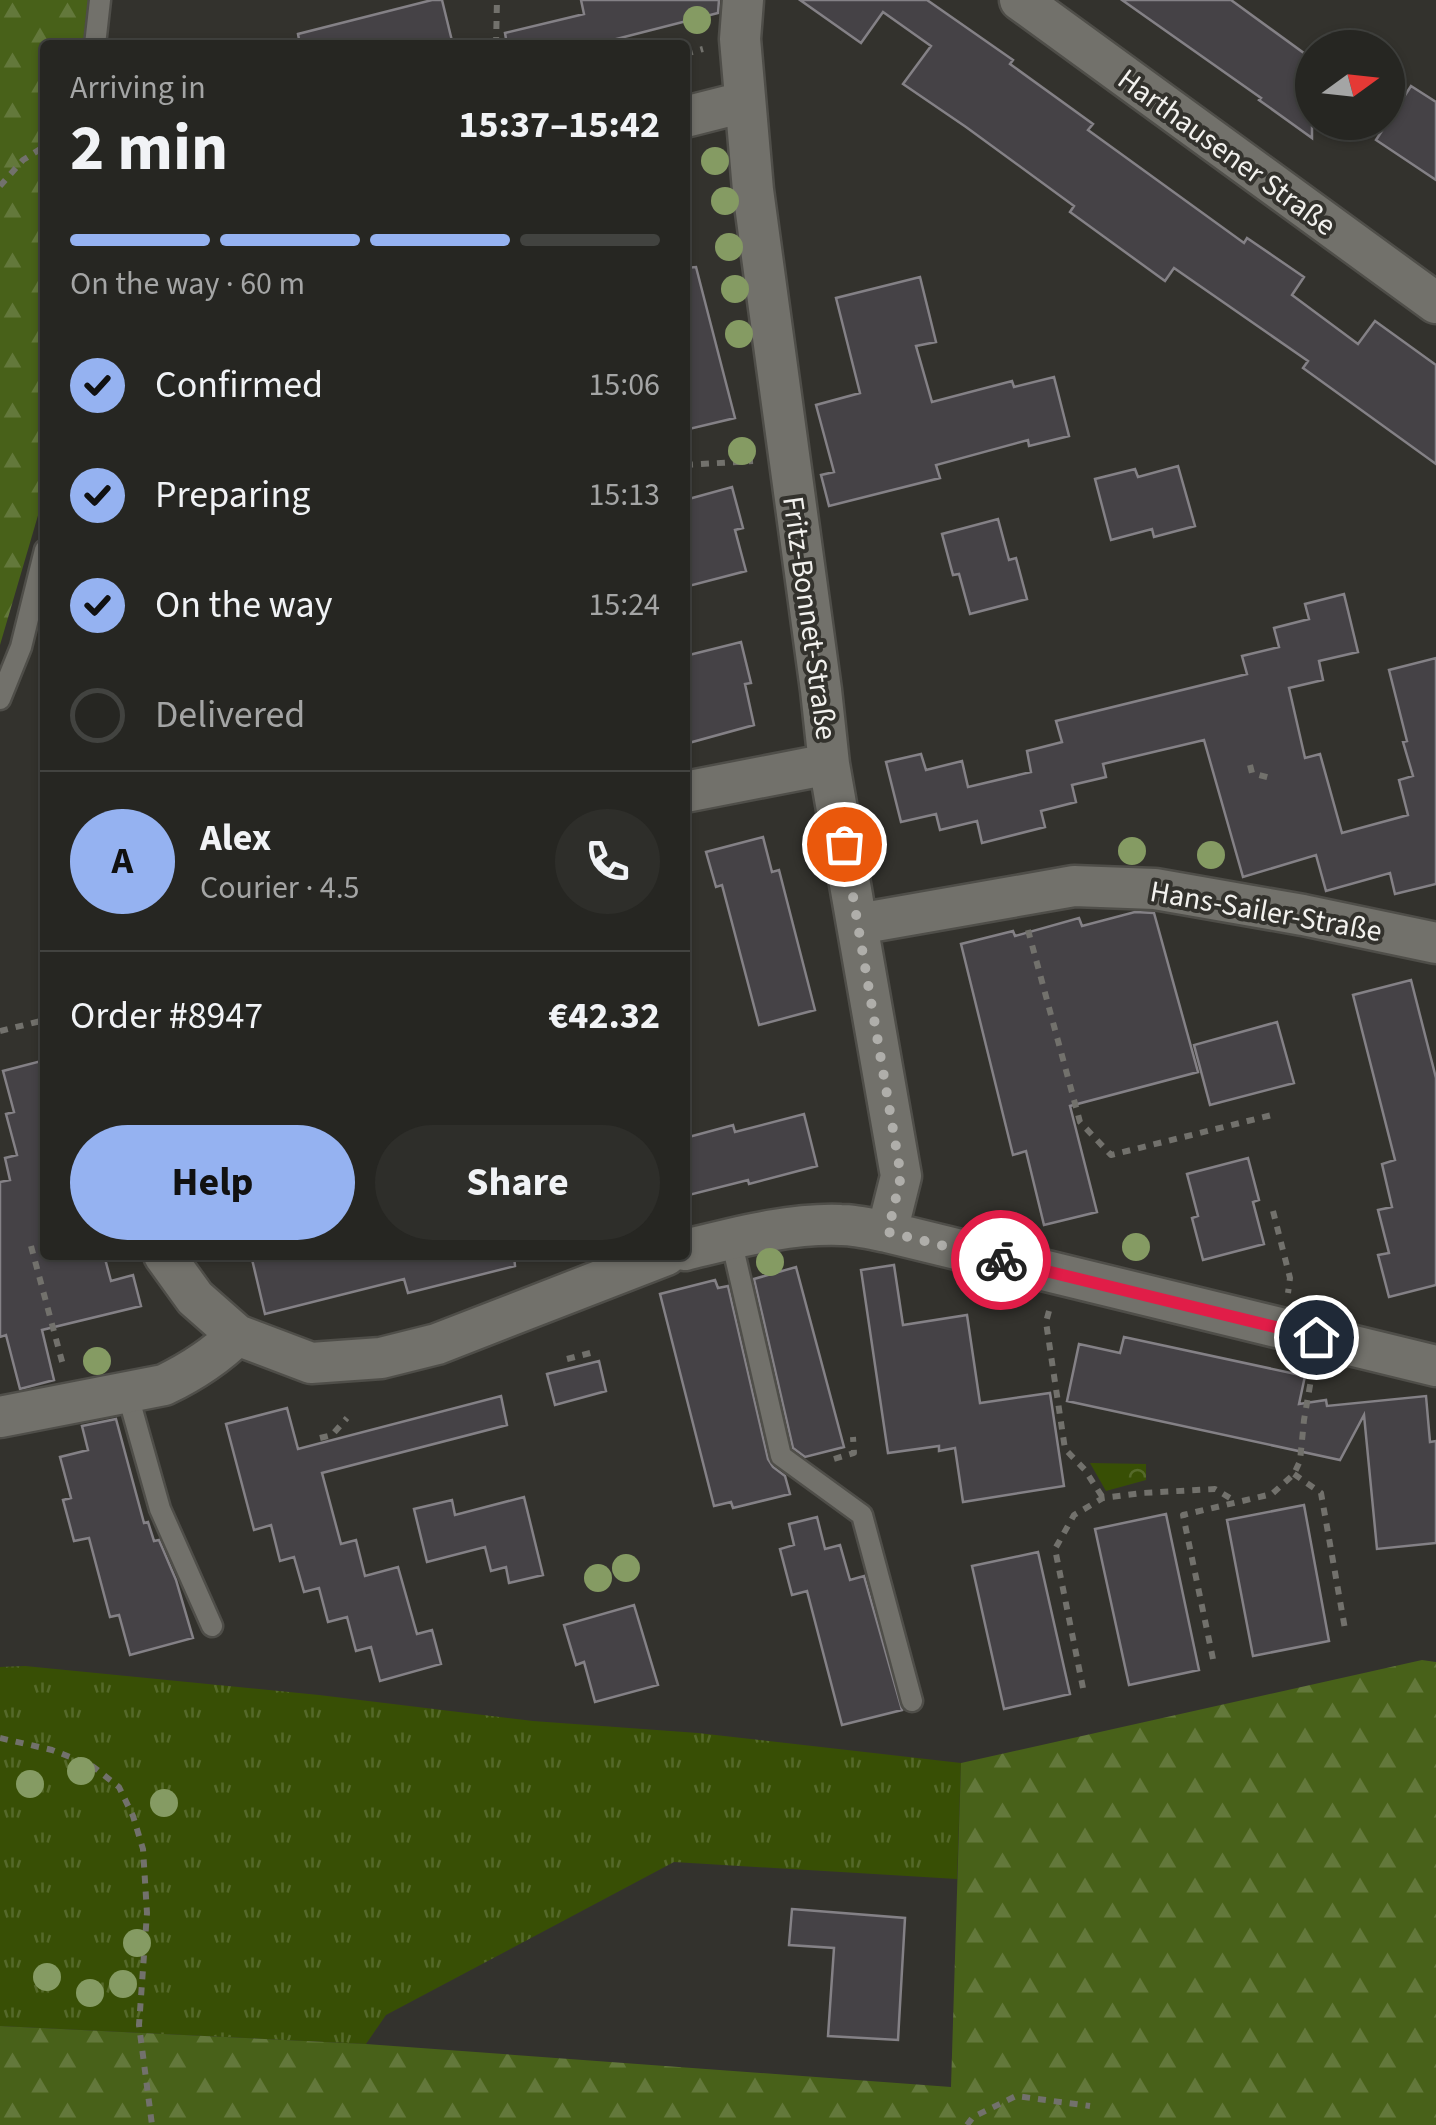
<!DOCTYPE html>
<meta charset="utf-8">
<style>
:root{--surface:#262622;--page:#2e2e2a;--text:#f1f3f6;--muted:#a4a5a5;--line:#424340;--accent:#95b2f1}
body{margin:0;font-family:"Source Sans 3",sans-serif;background:var(--page);color:var(--text);height:100vh;display:flex;flex-direction:column;font-size:38px;white-space:nowrap}
*{box-sizing:border-box;margin:0}
p{font-size:32px;color:var(--muted)}
.icon{flex:none;width:55px;height:55px;fill:none;stroke:currentColor;stroke-width:2;stroke-linecap:round;stroke-linejoin:round}
.map{position:relative;flex:1;overflow:hidden}
.side{position:absolute;left:40px;top:40px;width:650px;height:1220px;display:flex;flex-direction:column;background:var(--surface);border-radius:10px;box-shadow:0 2px 8px #0004,0 0 0 2px var(--line)}
.side>*{flex:none}
.needle{width:65px;rotate:75deg}
.fabs{position:absolute;left:1295px;top:30px;display:grid;gap:20px}
.fabs a{display:grid;place-items:center;width:110px;height:110px;border-radius:50%;background:var(--surface);box-shadow:0 2px 8px #0004,0 0 0 2px var(--line);font-size:50px}
.pin{position:absolute;display:grid;place-items:center;width:85px;height:85px;color:#fff;margin:-42px;border:5px solid #fff;border-radius:50%;box-shadow:0 2px 10px #0007}
.courier{position:absolute;display:grid;place-items:center;width:100px;height:100px;margin:-50px;border:8px solid #e11d48;border-radius:50%;background:#fff;color:#222;box-shadow:0 2px 12px #0007}
.head em{font-style:normal;font-weight:700}
.head div{display:flex;flex-direction:column-reverse}
.head{display:flex;align-items:center;justify-content:space-between;height:170px;padding:0 30px}
h1{font-size:65px;font-weight:700;line-height:75px}
.bar{display:grid;grid-template-columns:repeat(4,1fr);gap:15px 10px;align-content:center;height:120px;padding:0 30px}
.bar i{height:12px;border-radius:8px;background:var(--line)}
.bar .active{background:var(--accent)}
.bar p{grid-column:span 4}
.line{display:flex;align-items:center;gap:25px;padding:0 30px;border-top:2px solid var(--line)}
.line div{flex:1}
.round{display:grid;place-items:center;flex:none;width:105px;height:105px;border-radius:52px;background:var(--page)}
ol{padding:0 30px;list-style:none}
li{display:flex;align-items:center;gap:30px;height:110px}
li p{margin-inline-start:auto}
li .icon{padding:10px;border-radius:50%;background:var(--accent);color:#111;stroke-width:4}
li:last-child{color:var(--muted)}
li i{width:55px;height:55px;border:5px solid var(--line);border-radius:50%}
.button{display:flex;gap:20px;margin-top:auto;padding:20px 30px}
.button a{flex:1;height:115px;border-radius:60px;background:var(--accent);color:#111;font-size:40px;font-weight:700;line-height:115px;text-align:center}
.button a+a{background:var(--page);color:var(--text)}
.map>svg:first-child{display:block}
</style>
<div class="map">
<svg width="1436" height="2125" viewBox="0 0 1436 2125">
<defs>
<pattern id="grass-tufts" width="24" height="20" patternUnits="userSpaceOnUse" patternTransform="scale(2.5)"><rect width="24" height="20" fill="#384f05"/><path d="M3 7l-1-3M5 7V3M7 7l1-3M15 17l-1-3M17 17v-4M19 17l1-3" fill="none" stroke="#55692a"/></pattern>
<pattern id="forest-firs" width="22" height="20" patternUnits="userSpaceOnUse" patternTransform="scale(2.5)"><rect width="22" height="20" fill="#486119"/><path d="M5 1l3.5 6h-7zM16 11l3.5 6h-7z" fill="#63783b"/></pattern>
<pattern id="park-crowns" width="20" height="18" patternUnits="userSpaceOnUse" patternTransform="scale(2.5)"><rect width="20" height="18" fill="#384f05"/><path d="M2 6a3 3 0 1 1 6 0M12 15a3 3 0 1 1 6 0" fill="none" stroke="#55692a"/></pattern>
</defs>
<rect width="100%" height="100%" fill="#33322d"/>
<!-- grass -->
<path fill="url(#grass-tufts)" d="M 25,1666 L 319,1695 L 533,1721 L 698,1733 L 961,1763 L 957,1879 L 674,1862 L 386,2015 L 366,2044 L 0,2026 L 0,1667 Z"/>
<!-- forest -->
<path fill="url(#forest-firs)" d="M 0,0 L 90,0 L 85,45 L 45,45 L 45,445 L 39,512 L 0,645 Z
M 1422,1660 L 1436,1662 L 1436,2125 L 0,2125 L 0,2026 L 366,2044 L 951,2087 L 961,1763 Z"/>
<!-- park -->
<path fill="url(#park-crowns)" d="M 1090,1463 L 1146,1464 L 1146,1480 L 1106,1491 Z"/>
<!-- building -->
<path fill="#454246" stroke="#848186" stroke-width="2.5" d="M 432,0 L 442,0 L 453,45 L 300,45 L 298,34 Z
M 581,0 L 719,0 L 718,13 L 593,45 L 507,45 L 505,33 L 584,14 Z
M 800,0 L 927,0 L 1013,60 L 1010,64 L 1093,124 L 1088,130 L 1244,243 L 1247,238 L 1304,277 L 1292,295 L 1358,344 L 1375,321 L 1436,365 L 1436,464 L 1303,368 L 1308,361 L 1174,268 L 1165,281 L 1070,212 L 1074,206 L 966,127 L 903,84 L 931,46 L 883,12 L 861,43 Z
M 1122,0 L 1231,0 L 1312,59 L 1312,138 L 1259,100 L 1261,98 Z
M 1411,86 L 1436,102 L 1436,180 L 1376,140 Z
M 696,267 L 735,418 L 685,430 L 685,268 Z
M 920,277 L 936,342 L 916,346 L 932,402 L 1012,381 L 1014,387 L 1054,377 L 1069,436 L 1029,446 L 1028,440 L 936,465 L 940,478 L 829,506 L 821,475 L 834,472 L 816,405 L 860,393 L 836,298 Z
M 1178,466 L 1195,526 L 1154,537 L 1152,529 L 1111,540 L 1095,479 L 1135,469 L 1138,477 Z
M 732,487 L 743,528 L 735,530 L 746,571 L 685,587 L 685,500 Z
M 998,519 L 1009,560 L 1016,558 L 1027,599 L 970,614 L 959,574 L 953,575 L 942,534 Z
M 1344,594 L 1358,652 L 1319,661 L 1323,680 L 1289,688 L 1305,758 L 1320,754 L 1342,833 L 1408,815 L 1399,780 L 1413,776 L 1403,742 L 1407,741 L 1389,670 L 1436,658 L 1436,884 L 1395,894 L 1390,873 L 1326,891 L 1316,855 L 1243,877 L 1204,740 L 1103,764 L 1106,777 L 1072,785 L 1076,802 L 1041,811 L 1045,827 L 982,843 L 977,821 L 940,830 L 936,814 L 901,822 L 886,762 L 921,754 L 926,770 L 962,761 L 968,787 L 1031,772 L 1027,751 L 1062,742 L 1056,721 L 1247,674 L 1242,656 L 1279,647 L 1274,628 L 1309,619 L 1305,604 Z
M 741,642 L 751,683 L 745,684 L 754,725 L 685,744 L 685,656 Z
M 763,837 L 772,872 L 779,870 L 815,1010 L 759,1025 L 722,885 L 716,887 L 706,852 Z
M 1135,912 L 1154,913 L 1198,1072 L 1070,1106 L 1097,1212 L 1044,1225 L 1026,1151 L 1013,1155 L 961,944 L 1013,931 L 1015,936 L 1079,918 L 1082,926 Z
M 1411,980 L 1436,1078 L 1436,1285 L 1389,1297 L 1378,1255 L 1389,1253 L 1378,1210 L 1392,1207 L 1382,1164 L 1395,1160 L 1353,995 Z
M 1277,1022 L 1294,1083 L 1210,1105 L 1194,1045 Z
M 45,1060 L 45,1255 L 104,1255 L 111,1281 L 133,1275 L 141,1306 L 42,1330 L 54,1380 L 20,1389 L 6,1335 L 0,1337 L 0,1182 L 10,1180 L 5,1158 L 17,1155 L 6,1114 L 14,1112 L 3,1071 Z
M 804,1114 L 817,1166 L 749,1184 L 748,1180 L 685,1196 L 685,1138 L 733,1125 L 735,1132 Z
M 1248,1158 L 1259,1200 L 1253,1202 L 1264,1244 L 1203,1260 L 1192,1218 L 1198,1216 L 1187,1174 Z
M 251,1255 L 514,1255 L 515,1266 L 408,1293 L 404,1279 L 265,1314 Z
M 894,1265 L 903,1325 L 967,1315 L 980,1403 L 1050,1393 L 1064,1486 L 963,1502 L 955,1448 L 939,1451 L 939,1446 L 888,1453 L 861,1270 Z
M 796,1267 L 844,1447 L 805,1457 L 793,1448 L 754,1279 Z
M 715,1280 L 718,1288 L 728,1286 L 768,1459 L 773,1467 L 785,1476 L 790,1494 L 733,1508 L 731,1502 L 714,1506 L 660,1294 Z
M 1124,1337 L 1305,1376 L 1299,1404 L 1326,1400 L 1327,1406 L 1426,1396 L 1430,1442 L 1436,1441 L 1436,1543 L 1377,1549 L 1364,1415 L 1340,1460 L 1067,1401 L 1079,1344 L 1120,1353 Z
M 599,1361 L 606,1391 L 555,1405 L 547,1374 Z
M 501,1396 L 507,1425 L 322,1473 L 341,1544 L 356,1540 L 365,1576 L 398,1567 L 417,1634 L 432,1630 L 441,1664 L 380,1681 L 371,1647 L 356,1651 L 347,1617 L 328,1622 L 319,1588 L 304,1592 L 294,1557 L 280,1561 L 271,1525 L 254,1530 L 226,1424 L 287,1408 L 298,1449 Z
M 116,1419 L 144,1523 L 148,1522 L 154,1541 L 159,1540 L 176,1580 L 193,1638 L 130,1655 L 119,1615 L 110,1617 L 89,1538 L 74,1541 L 63,1500 L 71,1498 L 60,1457 L 88,1450 L 82,1426 Z
M 524,1497 L 543,1575 L 509,1583 L 506,1567 L 491,1571 L 485,1547 L 427,1562 L 414,1509 L 452,1500 L 455,1515 Z
M 1304,1505 L 1329,1641 L 1253,1656 L 1227,1520 Z
M 1166,1514 L 1199,1670 L 1129,1685 L 1095,1529 Z
M 817,1517 L 825,1549 L 840,1545 L 850,1580 L 864,1576 L 902,1710 L 842,1725 L 807,1591 L 792,1595 L 780,1549 L 794,1545 L 789,1524 Z
M 1038,1552 L 1070,1694 L 1004,1709 L 972,1566 Z
M 634,1605 L 658,1685 L 595,1702 L 584,1662 L 576,1665 L 564,1625 Z
M 792,1909 L 905,1918 L 898,2040 L 828,2036 L 834,1948 L 789,1945 Z"/>
<g fill="none" stroke-linecap="round" stroke-linejoin="round">
<defs>
<path id="lane" d="M 95,45 L 100,0
M 0,699 L 21,647 L 45,550
M 731,1239 L 781,1456 L 862,1515 L 912,1701
M 127,1392 L 160,1509 L 212,1626"/>
<path id="street" d="M 743,0 L 740,39 L 753,190 L 821,690 L 829,764 L 901,1176 L 887,1232
M 1020,0 L 1436,303
M 685,117 L 744,102
M 685,792 L 829,764
M 858,924 L 1074,886 L 1155,889 L 1303,915 L 1436,943
M 685,1250 C 735,1238 788,1223 841,1225 C 856,1225 872,1229 887,1232 L 1436,1366
M 164,1255 L 195,1298 L 237,1335 L 311,1363 L 381,1358 L 437,1344 L 666,1255
M 0,1417 L 164,1385 C 191,1372 215,1357 237,1335"/>
</defs>
<!-- lane casing -->
<use href="#lane" stroke="#4f4e49" stroke-width="25"/>
<!-- street casing -->
<use href="#street" stroke="#4f4e49" stroke-width="45"/>
<!-- path -->
<path stroke="#72716c" stroke-width="6" stroke-dasharray="8 8" stroke-linecap="butt" d="M 496,45 L 497,0
M 685,54 L 703,49
M 0,186 L 23,160 L 45,146
M 685,465 L 753,461
M 1250,765 L 1252,773 L 1274,779
M 1028,930 L 1080,1122 L 1111,1155 L 1276,1114
M 0,1031 L 45,1020
M 1273,1211 L 1290,1278 L 1288,1293
M 31,1246 L 63,1365
M 1049,1311 L 1046,1322 L 1065,1449 L 1085,1470 L 1103,1498
M 567,1359 L 598,1351
M 320,1438 L 332,1435 L 347,1418
M 834,1459 L 854,1453 L 853,1437
M 1294,1474 L 1321,1493 L 1345,1629
M 1213,1659 L 1183,1515 L 1272,1494 L 1294,1474 L 1300,1461 L 1304,1420 L 1312,1374
M 1083,1688 L 1055,1549 L 1074,1515 L 1103,1498 L 1142,1493 L 1215,1489 L 1235,1501
M 0,1738 L 52,1750 L 91,1765 L 119,1787 L 133,1816 L 143,1849 L 147,1913 L 139,2025 L 152,2125
M 967,2125 L 973,2117 L 1016,2096 L 1090,2106"/>
<!-- lane -->
<use href="#lane" stroke="#72716b" stroke-width="20"/>
<!-- street -->
<use href="#street" stroke="#72716b" stroke-width="40"/>
</g>
<!-- trees -->
<g fill="#859b63">
<circle cx="697" cy="20" r="14"/>
<circle cx="715" cy="161" r="14"/>
<circle cx="725" cy="201" r="14"/>
<circle cx="729" cy="247" r="14"/>
<circle cx="735" cy="289" r="14"/>
<circle cx="739" cy="334" r="14"/>
<circle cx="742" cy="451" r="14"/>
<circle cx="1132" cy="851" r="14"/>
<circle cx="1211" cy="855" r="14"/>
<circle cx="1136" cy="1247" r="14"/>
<circle cx="770" cy="1262" r="14"/>
<circle cx="97" cy="1361" r="14"/>
<circle cx="626" cy="1568" r="14"/>
<circle cx="598" cy="1578" r="14"/>
<circle cx="81" cy="1771" r="14"/>
<circle cx="30" cy="1784" r="14"/>
<circle cx="164" cy="1803" r="14"/>
<circle cx="137" cy="1943" r="14"/>
<circle cx="47" cy="1977" r="14"/>
<circle cx="123" cy="1984" r="14"/>
<circle cx="90" cy="1993" r="14"/>
</g>
<g fill="none" stroke-linecap="round" stroke-linejoin="round">
<!-- done -->
<path stroke="#afaeaa" stroke-width="10" stroke-dasharray="0 18" d="M 844,844 L 901,1176 L 888,1232 L 1001,1260"/>
<!-- route -->
<path stroke="#e11d48" stroke-width="12" d="M 1001,1260 L 1316,1337"/>
</g>
<g text-anchor="middle" stroke-width="8" stroke-linejoin="round" paint-order="stroke">
<!-- street labels -->
<g font-size="30" fill="#f2f1ee" stroke="#33322d">
<text transform="translate(1227 152) rotate(36)" y="10">Harthausener Straße</text>
<text transform="translate(810 618) rotate(82)" y="10">Fritz-Bonnet-Straße</text>
<text transform="translate(1266 911) rotate(10)" y="10">Hans-Sailer-Straße</text>
</g>
</g>
</svg>
<div class="fabs">
<a><svg class="needle" viewBox="-14 -14 28 28"><path d="M0-13l5 13h-10z" fill="#e53935"/><path d="M0 13l5-13h-10z" fill="#a4a5a5"/></svg></a>
</div>
<div class="pin" style="left:844px;top:844px;background:#ea580c"><svg class="icon" aria-label="bag" viewBox="0 0 24 24"><path d="M5 8h14l-1 12H6zM9 8a3 3 0 0 1 6 0"/></svg></div>
<div class="pin" style="left:1316px;top:1337px;background:#1f2937"><svg class="icon" aria-label="home" viewBox="0 0 24 24"><path d="M3 11l9-7 9 7M6 9v11h12V9"/></svg></div>
<div class="courier" style="left:1001px;top:1260px"><svg class="icon" aria-label="bike" viewBox="0 0 24 24"><circle cx="6" cy="16" r="4"/><circle cx="18" cy="16" r="4"/><path d="M6 16l4-8h5l3 8M10 8l3 8H6M13 5h3"/></svg></div>
<section class="side">
<div class="head"><div><h1>2 min</h1><p>Arriving in</p></div><em>15:37–15:42</em></div>
<div class="bar"><i class="active"></i><i class="active"></i><i class="active"></i><i></i><p>On the way · 60 m</p></div>
<ol>
<li><svg class="icon" aria-label="check" viewBox="0 0 24 24"><path d="M5 12l5 5 9-10"/></svg>Confirmed<p>15:06</p></li>
<li><svg class="icon" aria-label="check" viewBox="0 0 24 24"><path d="M5 12l5 5 9-10"/></svg>Preparing<p>15:13</p></li>
<li><svg class="icon" aria-label="check" viewBox="0 0 24 24"><path d="M5 12l5 5 9-10"/></svg>On the way<p>15:24</p></li>
<li><i></i>Delivered</li>
</ol>
<div class="line" style="height:180px"><b class="round" style="background:var(--accent);color:#111">A</b><div><b>Alex</b><p>Courier · 4.5</p></div><a class="round"><svg class="icon" aria-label="phone" viewBox="0 0 24 24"><path d="M5 4h4l2 5-3 2q2 4 5 5l2-3 5 2v4C11 20 4 13 5 4z"/></svg></a></div>
<div class="line" style="height:130px"><div>Order #8947</div><b>€42.32</b></div>
<div class="button"><a>Help</a><a>Share</a></div>
</section>
</div>
